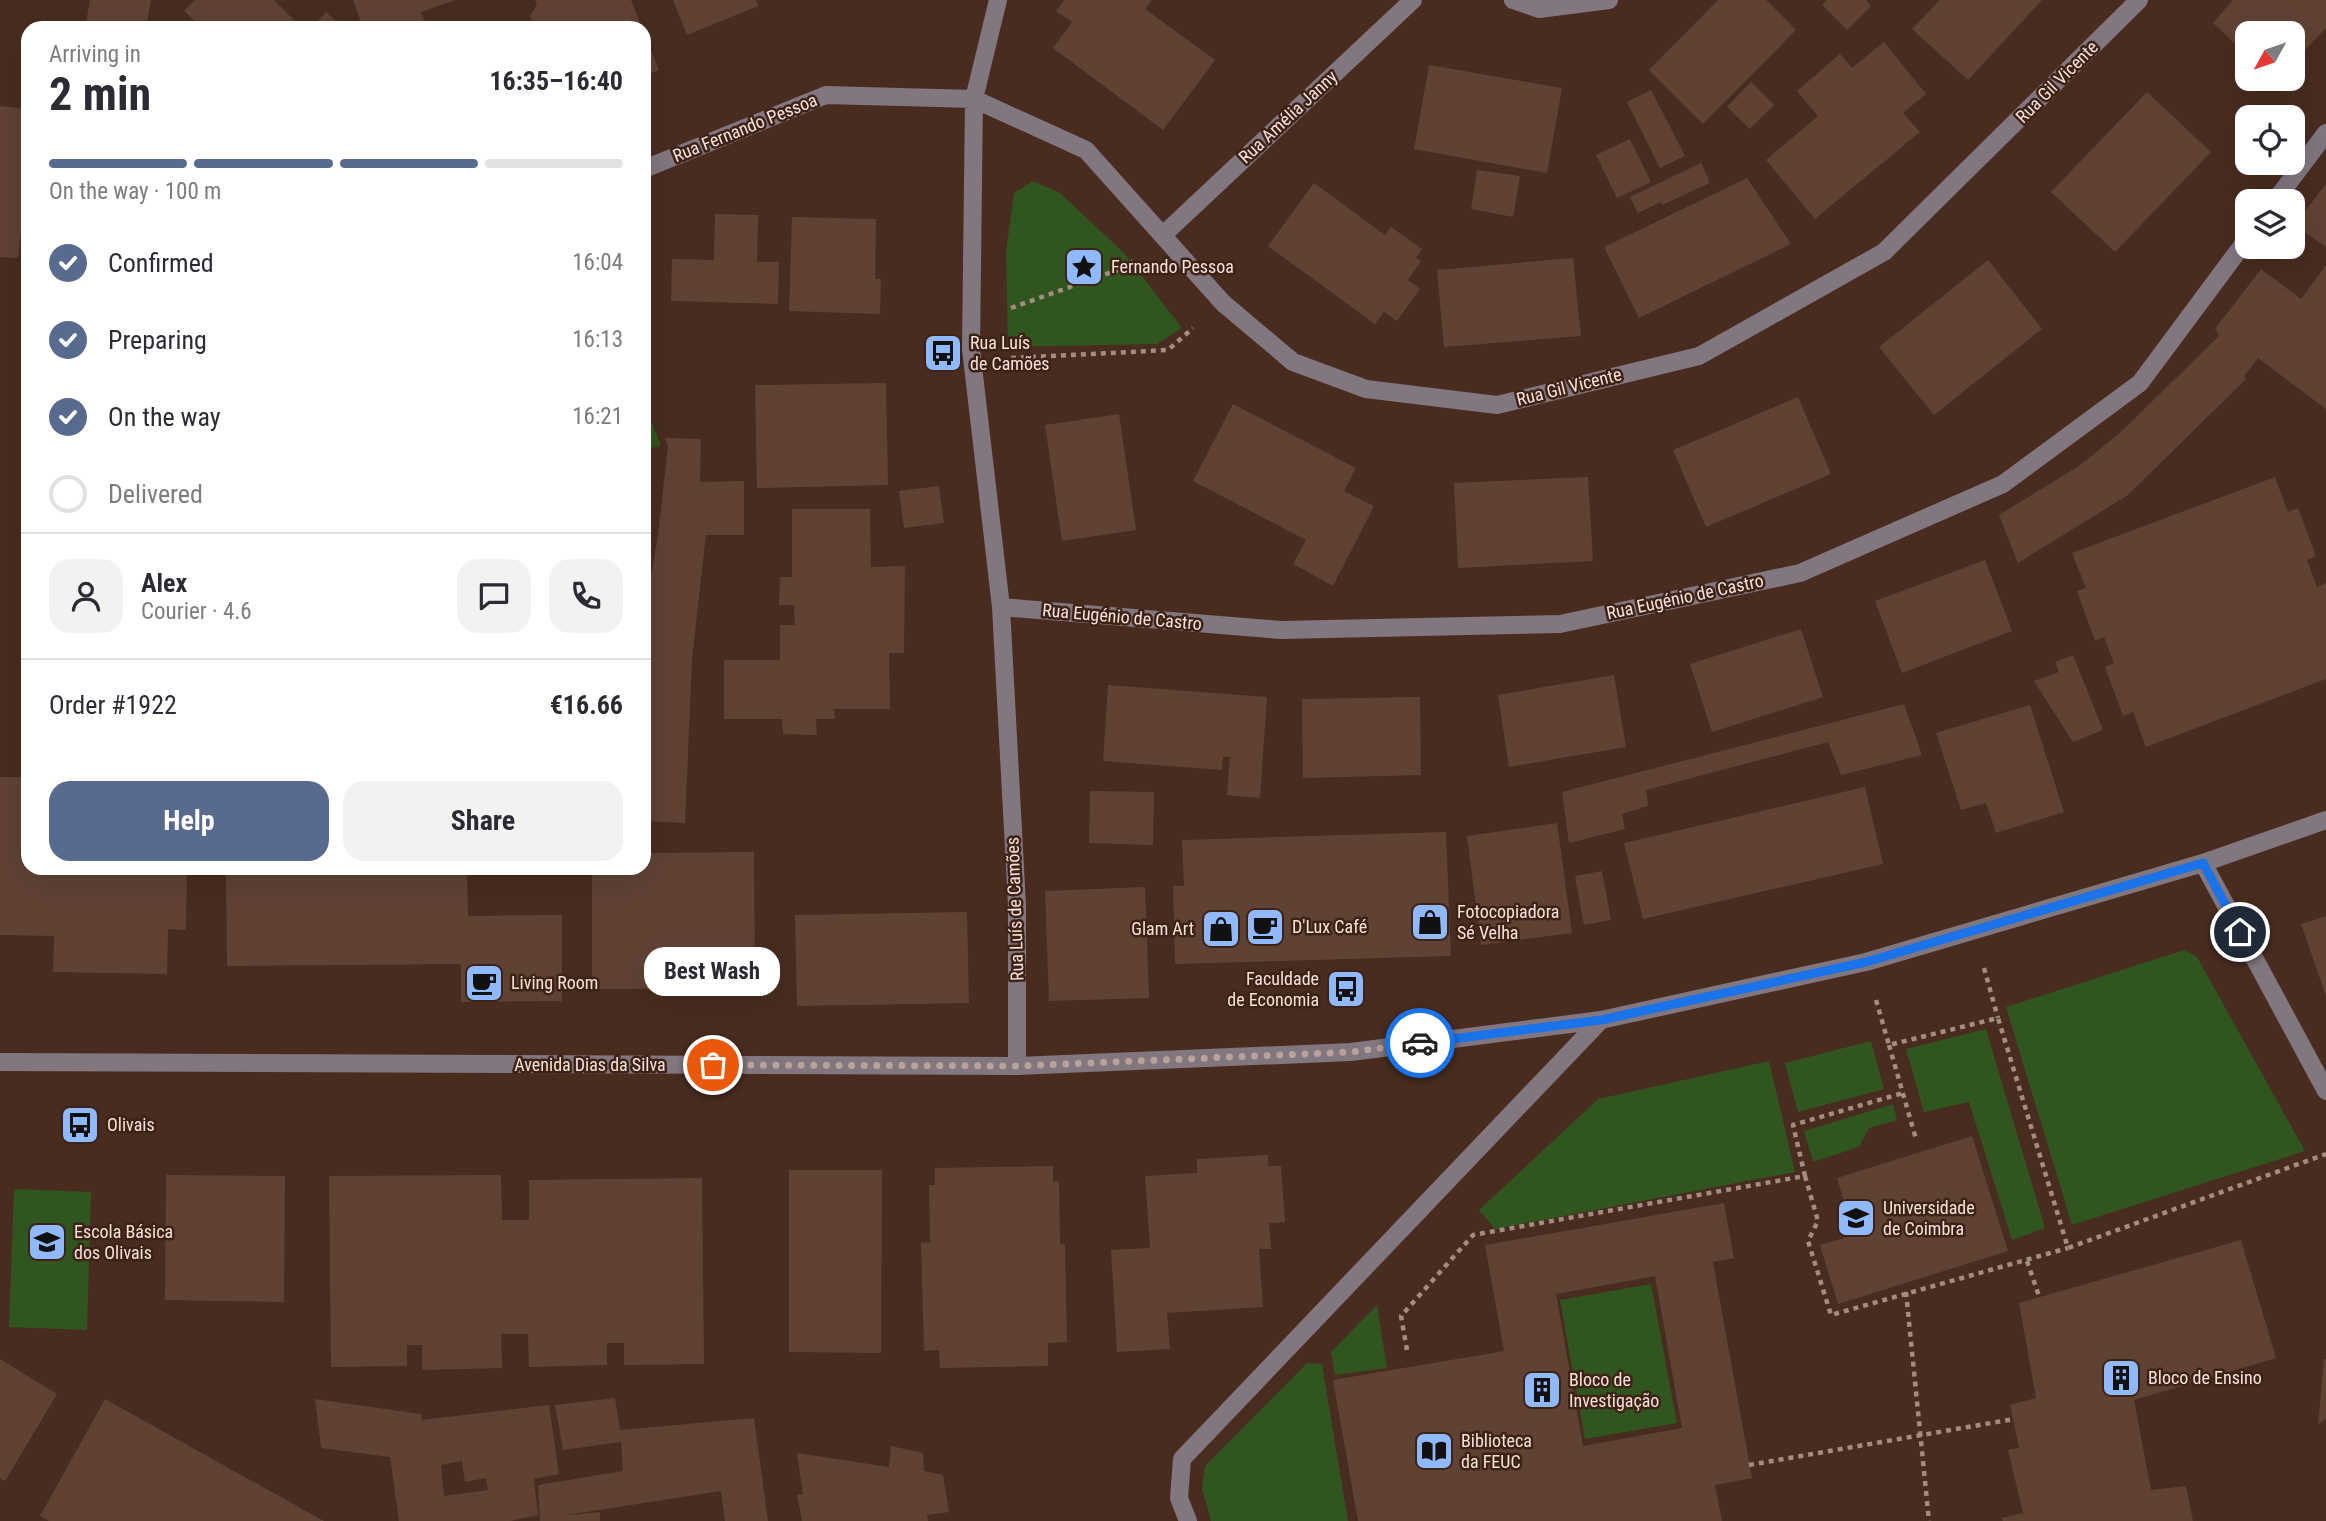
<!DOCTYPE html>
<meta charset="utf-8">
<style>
:root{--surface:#fff;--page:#f2f2f3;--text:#2b2b33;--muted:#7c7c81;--line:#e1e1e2;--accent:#586a8e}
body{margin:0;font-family:"Roboto Condensed",sans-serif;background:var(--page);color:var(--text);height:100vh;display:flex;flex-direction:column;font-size:26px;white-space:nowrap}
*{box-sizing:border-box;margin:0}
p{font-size:23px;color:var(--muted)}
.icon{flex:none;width:38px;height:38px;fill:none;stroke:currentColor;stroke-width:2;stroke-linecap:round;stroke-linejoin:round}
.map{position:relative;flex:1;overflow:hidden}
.sheet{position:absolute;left:21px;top:21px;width:630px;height:854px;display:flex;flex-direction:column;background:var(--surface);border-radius:21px;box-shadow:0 7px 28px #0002}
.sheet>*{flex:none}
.needle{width:46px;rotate:230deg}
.buttons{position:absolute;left:2235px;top:21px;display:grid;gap:14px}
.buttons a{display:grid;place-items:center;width:70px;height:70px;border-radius:14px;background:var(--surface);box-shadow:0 7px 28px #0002;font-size:35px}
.pin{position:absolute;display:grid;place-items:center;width:60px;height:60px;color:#fff;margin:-30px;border:4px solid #fff;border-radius:50%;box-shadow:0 2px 7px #0007}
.courier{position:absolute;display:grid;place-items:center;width:70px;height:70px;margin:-35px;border:5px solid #1a73e8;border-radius:50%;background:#fff;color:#222;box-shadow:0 2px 9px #0007}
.bubble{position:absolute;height:49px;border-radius:21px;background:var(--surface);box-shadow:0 7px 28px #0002;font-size:23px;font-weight:700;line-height:49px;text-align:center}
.headline em{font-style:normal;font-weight:700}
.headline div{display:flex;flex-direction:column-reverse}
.headline{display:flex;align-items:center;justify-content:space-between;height:119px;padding:0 28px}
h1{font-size:46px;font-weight:700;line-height:52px}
.bar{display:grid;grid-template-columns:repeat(4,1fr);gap:10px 7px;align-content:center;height:84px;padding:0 28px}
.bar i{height:9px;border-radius:5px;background:var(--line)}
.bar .selected{background:var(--accent)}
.bar p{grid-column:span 4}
.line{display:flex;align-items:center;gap:18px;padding:0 28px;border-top:2px solid var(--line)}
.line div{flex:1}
.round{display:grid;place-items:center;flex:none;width:74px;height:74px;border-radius:21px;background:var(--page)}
ol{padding:0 28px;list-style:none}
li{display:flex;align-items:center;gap:21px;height:77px}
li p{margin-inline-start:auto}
li .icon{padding:7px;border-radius:50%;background:var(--accent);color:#fff;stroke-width:4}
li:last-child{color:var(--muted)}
li i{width:38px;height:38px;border:4px solid var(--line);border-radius:50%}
.primary-button{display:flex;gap:14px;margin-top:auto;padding:14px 28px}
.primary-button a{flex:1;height:80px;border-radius:21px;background:var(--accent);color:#fff;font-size:28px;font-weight:700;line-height:80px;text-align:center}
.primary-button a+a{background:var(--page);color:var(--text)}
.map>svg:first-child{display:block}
</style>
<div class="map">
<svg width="2326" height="1521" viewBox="0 0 2326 1521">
<rect width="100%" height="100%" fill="#482c20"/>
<!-- green -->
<path fill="#31551e" d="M 1033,181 L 1060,193 L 1124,253 L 1182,328 L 1157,344 L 1008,347 L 1006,252 L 1014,193 Z
M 644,404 L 661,445 L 644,451 Z
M 2184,950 L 2197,957 L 2305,1151 L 2072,1225 L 2006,1007 Z
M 1986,1029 L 2045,1228 L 2012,1240 L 1969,1102 L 1924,1112 L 1906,1049 Z
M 1871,1041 L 1884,1089 L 1798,1112 L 1785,1063 Z
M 1769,1061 L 1795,1172 L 1495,1229 L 1479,1210 L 1598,1099 Z
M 1893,1104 L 1897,1120 L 1869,1128 L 1859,1147 L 1813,1162 L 1804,1131 Z
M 14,1189 L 91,1192 L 87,1330 L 9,1327 Z
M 1651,1284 L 1677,1423 L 1585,1439 L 1560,1300 Z
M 1377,1305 L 1387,1368 L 1335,1375 L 1331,1352 Z
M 1307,1363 L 1322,1364 L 1348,1521 L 1211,1521 L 1202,1488 L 1205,1466 Z"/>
<!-- building -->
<path fill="#604235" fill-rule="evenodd" d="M 90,0 L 151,0 L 146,28 L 85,28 Z
M 195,0 L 274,0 L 302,28 L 187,28 L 194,20 L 184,11 Z
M 353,0 L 455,0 L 421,12 L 426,24 L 416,28 L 363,28 Z
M 535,0 L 631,0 L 642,28 L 535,28 L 530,16 L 537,5 Z
M 673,0 L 756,0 L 758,6 L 687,35 Z
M 1064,0 L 1152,0 L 1145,9 L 1215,60 L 1163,130 L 1053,48 L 1072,22 L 1056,11 Z
M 1718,0 L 1766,0 L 1796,30 L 1703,124 L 1649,70 Z
M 1827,0 L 1866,0 L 1871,6 L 1847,30 L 1822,5 Z
M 1940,0 L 2042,0 L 1968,80 L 1912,29 Z
M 2233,0 L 2326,0 L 2326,28 L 2292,64 L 2292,33 L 2247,33 L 2247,55 L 2213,23 Z
M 326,12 L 341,26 L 311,28 Z
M 644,32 L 659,70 L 644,76 Z
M 1884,42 L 1926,94 L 1903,113 L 1920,132 L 1815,219 L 1766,160 L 1818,116 L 1797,91 L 1840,54 L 1852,68 Z
M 1429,65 L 1562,88 L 1547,173 L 1414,149 Z
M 1751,82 L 1774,105 L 1750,129 L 1727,107 Z
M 1651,90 L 1685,156 L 1660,168 L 1627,102 Z
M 2147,92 L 2211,152 L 2115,252 L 2051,192 Z
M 0,106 L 28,109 L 28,167 L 18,258 L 0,257 Z
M 1630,139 L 1651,182 L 1617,198 L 1596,155 Z
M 1701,163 L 1710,183 L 1662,205 L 1661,202 L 1638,213 L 1630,197 Z
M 1477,170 L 1520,176 L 1513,217 L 1471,209 Z
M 1747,178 L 1791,244 L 1639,318 L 1604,247 Z
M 1314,183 L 1385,235 L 1391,227 L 1422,249 L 1416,258 L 1421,261 L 1408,280 L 1420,289 L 1397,321 L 1384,312 L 1375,324 L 1268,246 Z
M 2326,184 L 2326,247 L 2294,225 Z
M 715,214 L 758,215 L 757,262 L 779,262 L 778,304 L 671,301 L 672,259 L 714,260 Z
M 792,217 L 876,219 L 875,279 L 881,279 L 880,314 L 789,311 Z
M 1573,258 L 1581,336 L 1444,347 L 1437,270 Z
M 1988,260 L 2042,329 L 1934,415 L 1879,347 Z
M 2326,265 L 2326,409 L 2258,358 L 2244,376 L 2246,379 L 2128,495 L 2018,563 L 1999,515 L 2079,466 L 2123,430 L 2219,336 L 2215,329 L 2261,269 L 2301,299 Z
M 886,383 L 888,485 L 757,488 L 755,385 Z
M 1798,397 L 1831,474 L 1706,527 L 1673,450 Z
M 1233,404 L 1356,468 L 1344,491 L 1374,506 L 1333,586 L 1293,564 L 1306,540 L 1193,481 Z
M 1119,414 L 1136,530 L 1062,541 L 1045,425 Z
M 665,438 L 701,439 L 700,482 L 744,481 L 744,535 L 706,535 L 692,659 L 685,823 L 644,821 L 644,651 L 646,605 L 658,535 L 668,446 Z
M 1588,477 L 1593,561 L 1458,568 L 1454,483 Z
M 2275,477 L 2288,512 L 2298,508 L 2316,556 L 2307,560 L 2317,587 L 2326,583 L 2326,679 L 2146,747 L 2133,712 L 2123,716 L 2105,667 L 2114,663 L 2104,637 L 2095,641 L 2077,591 L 2086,588 L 2072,553 Z
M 939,486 L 944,523 L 904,528 L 899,491 Z
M 792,509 L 870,509 L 871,567 L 905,566 L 904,653 L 889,653 L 890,709 L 834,709 L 835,719 L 816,719 L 817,735 L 783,734 L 782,719 L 724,719 L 724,660 L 780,660 L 780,625 L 795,625 L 794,605 L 779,605 L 780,577 L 792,577 Z
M 1985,560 L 2012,631 L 1902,673 L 1875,601 Z
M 1801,629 L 1823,697 L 1712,732 L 1690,664 Z
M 2073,655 L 2103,730 L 2073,742 L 2034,681 L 2059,672 L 2055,662 Z
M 1614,675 L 1626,747 L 1509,767 L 1498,695 Z
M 1108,685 L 1267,697 L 1260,798 L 1227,795 L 1230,757 L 1223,757 L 1222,770 L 1103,761 Z
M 1420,697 L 1421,775 L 1303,778 L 1302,699 Z
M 1904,704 L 1922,755 L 1841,775 L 1828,742 L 1646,790 L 1648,806 L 1622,814 L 1625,829 L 1569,843 L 1562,792 Z
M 2030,705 L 2064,812 L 1996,833 L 1986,803 L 1961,810 L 1936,733 Z
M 0,777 L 28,777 L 28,868 L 187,868 L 186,930 L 168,929 L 167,974 L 53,972 L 54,936 L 0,935 Z
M 1865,787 L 1883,864 L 1643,919 L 1624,843 Z
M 1090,791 L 1154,792 L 1153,845 L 1089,843 Z
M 1557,823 L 1572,933 L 1481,945 L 1467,836 Z
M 1446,832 L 1451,956 L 1175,964 L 1173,886 L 1184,886 L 1182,840 Z
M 754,852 L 755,989 L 592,989 L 592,868 L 644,868 L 644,853 Z
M 226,868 L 467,868 L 468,916 L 562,915 L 562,1001 L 461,1002 L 461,964 L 227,966 Z
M 1602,871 L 1611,920 L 1584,925 L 1575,876 Z
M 1145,887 L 1149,998 L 1049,1001 L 1045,891 Z
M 967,912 L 969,1003 L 797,1006 L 795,915 Z
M 2326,916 L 2326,996 L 2301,924 Z
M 1972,1136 L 2008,1251 L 1838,1304 L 1820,1245 L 1854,1235 L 1837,1178 Z
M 1268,1155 L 1268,1166 L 1281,1166 L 1285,1222 L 1269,1223 L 1271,1249 L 1259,1249 L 1263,1307 L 1167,1313 L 1170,1349 L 1117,1352 L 1111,1250 L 1150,1248 L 1145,1176 L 1197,1173 L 1197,1159 Z
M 1053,1166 L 1053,1182 L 1059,1181 L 1060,1244 L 1065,1244 L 1067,1342 L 1048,1343 L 1048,1366 L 940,1368 L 939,1350 L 924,1351 L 921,1242 L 930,1243 L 929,1185 L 935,1185 L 935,1168 Z
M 789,1170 L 882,1170 L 881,1353 L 789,1352 Z
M 166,1175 L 285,1176 L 284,1302 L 165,1300 Z
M 501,1175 L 502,1220 L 529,1220 L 529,1180 L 702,1178 L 704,1364 L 624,1365 L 624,1343 L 607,1343 L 607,1365 L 529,1367 L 528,1334 L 501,1334 L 502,1368 L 422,1370 L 422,1345 L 407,1345 L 407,1366 L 331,1367 L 329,1176 Z
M 1724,1203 L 1734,1258 L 1713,1262 L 1752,1478 L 1715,1485 L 1722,1521 L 1358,1521 L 1333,1380 L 1504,1351 L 1485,1245 ZM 1655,1276 L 1682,1428 L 1583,1446 L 1556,1294 Z
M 2241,1240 L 2276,1358 L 2134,1400 L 2151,1490 L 2186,1486 L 2193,1521 L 2003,1521 L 2002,1518 L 2023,1513 L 2008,1450 L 2019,1448 L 2010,1405 L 2036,1398 L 2019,1303 Z
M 0,1359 L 57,1394 L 5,1481 L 0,1478 Z
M 2324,1359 L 2326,1359 L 2326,1419 L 2318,1424 Z
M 615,1398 L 620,1430 L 754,1418 L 768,1521 L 725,1521 L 721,1491 L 560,1516 L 600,1512 L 600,1521 L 540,1521 L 538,1485 L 623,1471 L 621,1442 L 563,1450 L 555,1405 Z
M 105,1399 L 261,1486 L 324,1521 L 49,1521 L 40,1516 Z
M 315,1399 L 421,1414 L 422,1420 L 549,1405 L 559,1474 L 534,1479 L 538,1515 L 510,1521 L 399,1521 L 390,1457 L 321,1448 ZM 462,1461 L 465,1482 L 486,1478 L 488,1490 L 444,1496 L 441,1465 Z
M 891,1446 L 923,1453 L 924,1471 L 943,1475 L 949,1512 L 927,1515 L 928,1521 L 802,1521 L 797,1494 L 803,1495 L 797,1453 L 889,1467 Z"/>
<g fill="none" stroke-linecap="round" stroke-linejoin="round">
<!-- path -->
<path stroke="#a38c82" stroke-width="4.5" stroke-dasharray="5 5" stroke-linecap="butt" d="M 1011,308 L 1126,267 L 1133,261
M 1011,358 L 1168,350 L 1193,328
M 1984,968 L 1998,1018
M 1876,1000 L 1889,1045 L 1998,1018 L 2068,1248 L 2326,1154
M 1889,1045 L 1916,1139
M 1805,1176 L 1818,1221 L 1808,1241 L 1831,1315 L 2068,1248
M 2027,1261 L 2039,1296
M 1906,1292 L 1929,1521
M 1407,1350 L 1401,1316 L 1473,1235 L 1805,1176 L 1793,1125 L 1903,1093"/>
<!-- minor -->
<path stroke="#82767f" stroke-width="18" d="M 998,0 L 974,99 L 971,349 L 1001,607 L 1017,905 L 1017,1066
M 1513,0 L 1539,9 L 1609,0
M 644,169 L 826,95 L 974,99 L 1086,150 L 1223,303 L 1293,362 L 1366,389 L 1497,405 L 1699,356 L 1884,252 L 2139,0
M 2275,201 L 2326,133
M 1163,235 L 1413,0
M 1001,607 L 1281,630 L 1560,624 L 1800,573 L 2003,484 L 2140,383 L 2247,239
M 2203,863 L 2326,1091
M 0,1062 L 1017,1066 L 1351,1052 L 1601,1020 L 1866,962 L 2203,863 L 2326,820
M 1188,1521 L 1179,1498 L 1182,1459 L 1601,1020"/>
<!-- path-bridge -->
<path stroke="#a38c82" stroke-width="4.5" stroke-dasharray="5 5" stroke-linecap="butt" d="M 1749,1465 L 2014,1419"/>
</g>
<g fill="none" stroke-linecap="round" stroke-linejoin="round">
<!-- done -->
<path stroke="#b8a299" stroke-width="7" stroke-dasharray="0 12.6" d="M 713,1065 L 1017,1066 L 1351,1052 L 1420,1043"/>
<!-- route -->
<path stroke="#1a73e8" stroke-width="9" d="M 1420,1043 L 1601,1020 L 1866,962 L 2203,863 L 2240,932"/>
</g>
<!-- icons -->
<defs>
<symbol id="sight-square" viewBox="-11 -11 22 22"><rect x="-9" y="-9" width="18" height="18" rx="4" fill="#90b8fd" stroke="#3d2216"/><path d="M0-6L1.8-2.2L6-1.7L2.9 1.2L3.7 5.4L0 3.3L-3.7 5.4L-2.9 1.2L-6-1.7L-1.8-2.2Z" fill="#111"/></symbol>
<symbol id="bus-square" viewBox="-11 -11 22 22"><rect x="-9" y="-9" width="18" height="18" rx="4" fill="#90b8fd" stroke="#3d2216"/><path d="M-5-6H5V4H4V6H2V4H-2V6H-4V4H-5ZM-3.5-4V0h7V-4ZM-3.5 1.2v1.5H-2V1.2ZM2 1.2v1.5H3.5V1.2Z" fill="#111"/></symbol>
<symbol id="shop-square" viewBox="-11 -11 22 22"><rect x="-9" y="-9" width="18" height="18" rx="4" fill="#90b8fd" stroke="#3d2216"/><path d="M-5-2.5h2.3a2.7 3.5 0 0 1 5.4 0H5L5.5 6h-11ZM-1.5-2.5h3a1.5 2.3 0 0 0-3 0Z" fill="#111"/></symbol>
<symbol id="cafe-square" viewBox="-11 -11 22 22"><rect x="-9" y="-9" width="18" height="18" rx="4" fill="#90b8fd" stroke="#3d2216"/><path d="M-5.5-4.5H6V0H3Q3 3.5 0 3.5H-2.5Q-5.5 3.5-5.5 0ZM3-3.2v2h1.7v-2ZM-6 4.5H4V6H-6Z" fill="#111"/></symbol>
<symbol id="university-square" viewBox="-11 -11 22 22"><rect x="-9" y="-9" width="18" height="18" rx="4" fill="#90b8fd" stroke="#3d2216"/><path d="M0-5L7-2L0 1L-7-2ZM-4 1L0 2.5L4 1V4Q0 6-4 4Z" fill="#111"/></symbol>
<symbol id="school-square" viewBox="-11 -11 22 22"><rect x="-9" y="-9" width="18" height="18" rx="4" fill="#90b8fd" stroke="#3d2216"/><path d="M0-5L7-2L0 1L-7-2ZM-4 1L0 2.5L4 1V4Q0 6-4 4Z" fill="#111"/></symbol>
<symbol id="building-square" viewBox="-11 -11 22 22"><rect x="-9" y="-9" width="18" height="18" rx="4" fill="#90b8fd" stroke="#3d2216"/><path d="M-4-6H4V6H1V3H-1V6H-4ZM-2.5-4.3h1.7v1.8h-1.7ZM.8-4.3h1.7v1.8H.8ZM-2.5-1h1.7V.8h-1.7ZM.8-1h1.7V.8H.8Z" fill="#111"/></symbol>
<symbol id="library-square" viewBox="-11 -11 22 22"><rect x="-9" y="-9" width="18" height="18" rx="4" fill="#90b8fd" stroke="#3d2216"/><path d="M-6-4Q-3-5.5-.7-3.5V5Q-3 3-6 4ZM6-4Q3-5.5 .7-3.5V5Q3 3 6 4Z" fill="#111"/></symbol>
</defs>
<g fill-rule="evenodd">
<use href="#sight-square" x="1062" y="245" width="44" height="44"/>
<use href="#bus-square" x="921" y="331" width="44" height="44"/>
<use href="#shop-square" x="1408" y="900" width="44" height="44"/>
<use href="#cafe-square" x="1243" y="905" width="44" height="44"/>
<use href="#shop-square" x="1199" y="907" width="44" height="44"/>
<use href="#cafe-square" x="462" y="961" width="44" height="44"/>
<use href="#bus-square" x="1324" y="967" width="44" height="44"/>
<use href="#bus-square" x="58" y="1103" width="44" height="44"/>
<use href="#university-square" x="1834" y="1196" width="44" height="44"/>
<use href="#school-square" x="25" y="1220" width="44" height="44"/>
<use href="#building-square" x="2099" y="1356" width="44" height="44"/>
<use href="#building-square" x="1520" y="1368" width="44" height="44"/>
<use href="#library-square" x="1412" y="1429" width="44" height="44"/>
</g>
<g text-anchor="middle" stroke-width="5" stroke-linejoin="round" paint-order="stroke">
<!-- street labels -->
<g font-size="18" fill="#f5e2da" stroke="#3d2216">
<text transform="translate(2057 82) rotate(-45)" y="6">Rua Gil Vicente</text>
<text transform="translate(1288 117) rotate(-43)" y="6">Rua Amélia Janny</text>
<text transform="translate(745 128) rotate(-22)" y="6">Rua Fernando Pessoa</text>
<text transform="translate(1569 387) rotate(-14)" y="6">Rua Gil Vicente</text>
<text transform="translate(1685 597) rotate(-12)" y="6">Rua Eugénio de Castro</text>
<text transform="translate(1122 617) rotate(5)" y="6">Rua Eugénio de Castro</text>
<text transform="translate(1015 909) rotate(-92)" y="6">Rua Luís de Camões</text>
<text x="590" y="1071">Avenida Dias da Silva</text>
</g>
<!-- poi labels -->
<g font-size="18" fill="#f5e2da" stroke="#3d2216" text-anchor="start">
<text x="1111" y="273">Fernando Pessoa</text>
<text x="970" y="349">Rua Luís<tspan x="970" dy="21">de Camões</tspan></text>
<text x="1457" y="918">Fotocopiadora<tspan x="1457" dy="21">Sé Velha</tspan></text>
<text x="1292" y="933">D'Lux Café</text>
<text x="1194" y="935" text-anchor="end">Glam Art</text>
<text x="1319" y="985" text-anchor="end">Faculdade<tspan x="1319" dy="21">de Economia</tspan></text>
<text x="511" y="989">Living Room</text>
<text x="107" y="1131">Olivais</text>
<text x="1883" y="1214">Universidade<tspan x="1883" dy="21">de Coimbra</tspan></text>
<text x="74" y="1238">Escola Básica<tspan x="74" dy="21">dos Olivais</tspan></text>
<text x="2148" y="1384">Bloco de Ensino</text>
<text x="1569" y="1386">Bloco de<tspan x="1569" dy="21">Investigação</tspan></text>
<text x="1461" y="1447">Biblioteca<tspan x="1461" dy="21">da FEUC</tspan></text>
</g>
</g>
</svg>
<div class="buttons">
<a><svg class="needle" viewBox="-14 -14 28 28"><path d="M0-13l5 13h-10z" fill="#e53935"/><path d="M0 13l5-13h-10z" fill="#7c7c81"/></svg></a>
<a><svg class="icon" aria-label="locate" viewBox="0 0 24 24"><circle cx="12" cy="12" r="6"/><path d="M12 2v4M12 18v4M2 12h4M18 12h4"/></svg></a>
<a><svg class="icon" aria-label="layers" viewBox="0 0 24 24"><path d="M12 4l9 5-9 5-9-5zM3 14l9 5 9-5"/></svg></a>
</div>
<div class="pin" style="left:713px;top:1065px;background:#ea580c"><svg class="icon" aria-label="bag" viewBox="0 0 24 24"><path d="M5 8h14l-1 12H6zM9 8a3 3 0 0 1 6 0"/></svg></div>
<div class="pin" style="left:2240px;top:932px;background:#1f2937"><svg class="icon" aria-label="home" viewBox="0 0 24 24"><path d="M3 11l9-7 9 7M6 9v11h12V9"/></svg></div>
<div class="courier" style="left:1420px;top:1043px"><svg class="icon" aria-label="car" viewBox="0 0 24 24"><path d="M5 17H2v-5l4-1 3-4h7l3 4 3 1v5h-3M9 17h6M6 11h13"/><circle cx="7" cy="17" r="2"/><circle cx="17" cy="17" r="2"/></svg></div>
<div class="bubble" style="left:644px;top:947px;width:136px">Best Wash</div>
<section class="sheet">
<div class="headline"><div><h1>2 min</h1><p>Arriving in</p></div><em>16:35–16:40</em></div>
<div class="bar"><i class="selected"></i><i class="selected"></i><i class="selected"></i><i></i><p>On the way · 100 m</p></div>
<ol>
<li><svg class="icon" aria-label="check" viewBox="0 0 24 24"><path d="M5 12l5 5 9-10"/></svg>Confirmed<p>16:04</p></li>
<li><svg class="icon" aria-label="check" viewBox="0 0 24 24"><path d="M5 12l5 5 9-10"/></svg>Preparing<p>16:13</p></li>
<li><svg class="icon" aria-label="check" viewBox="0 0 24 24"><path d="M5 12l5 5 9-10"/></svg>On the way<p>16:21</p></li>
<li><i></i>Delivered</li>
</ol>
<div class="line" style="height:126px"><a class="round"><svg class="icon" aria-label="person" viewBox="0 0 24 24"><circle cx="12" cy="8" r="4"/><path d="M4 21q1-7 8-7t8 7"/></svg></a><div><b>Alex</b><p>Courier · 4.6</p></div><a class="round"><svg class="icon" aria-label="chat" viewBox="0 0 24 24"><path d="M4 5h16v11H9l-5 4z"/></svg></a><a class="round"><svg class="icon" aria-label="phone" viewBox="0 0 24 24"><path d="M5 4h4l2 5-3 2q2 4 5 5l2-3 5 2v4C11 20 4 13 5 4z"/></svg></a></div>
<div class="line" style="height:91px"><div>Order #1922</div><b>€16.66</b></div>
<div class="primary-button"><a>Help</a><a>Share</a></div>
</section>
</div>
